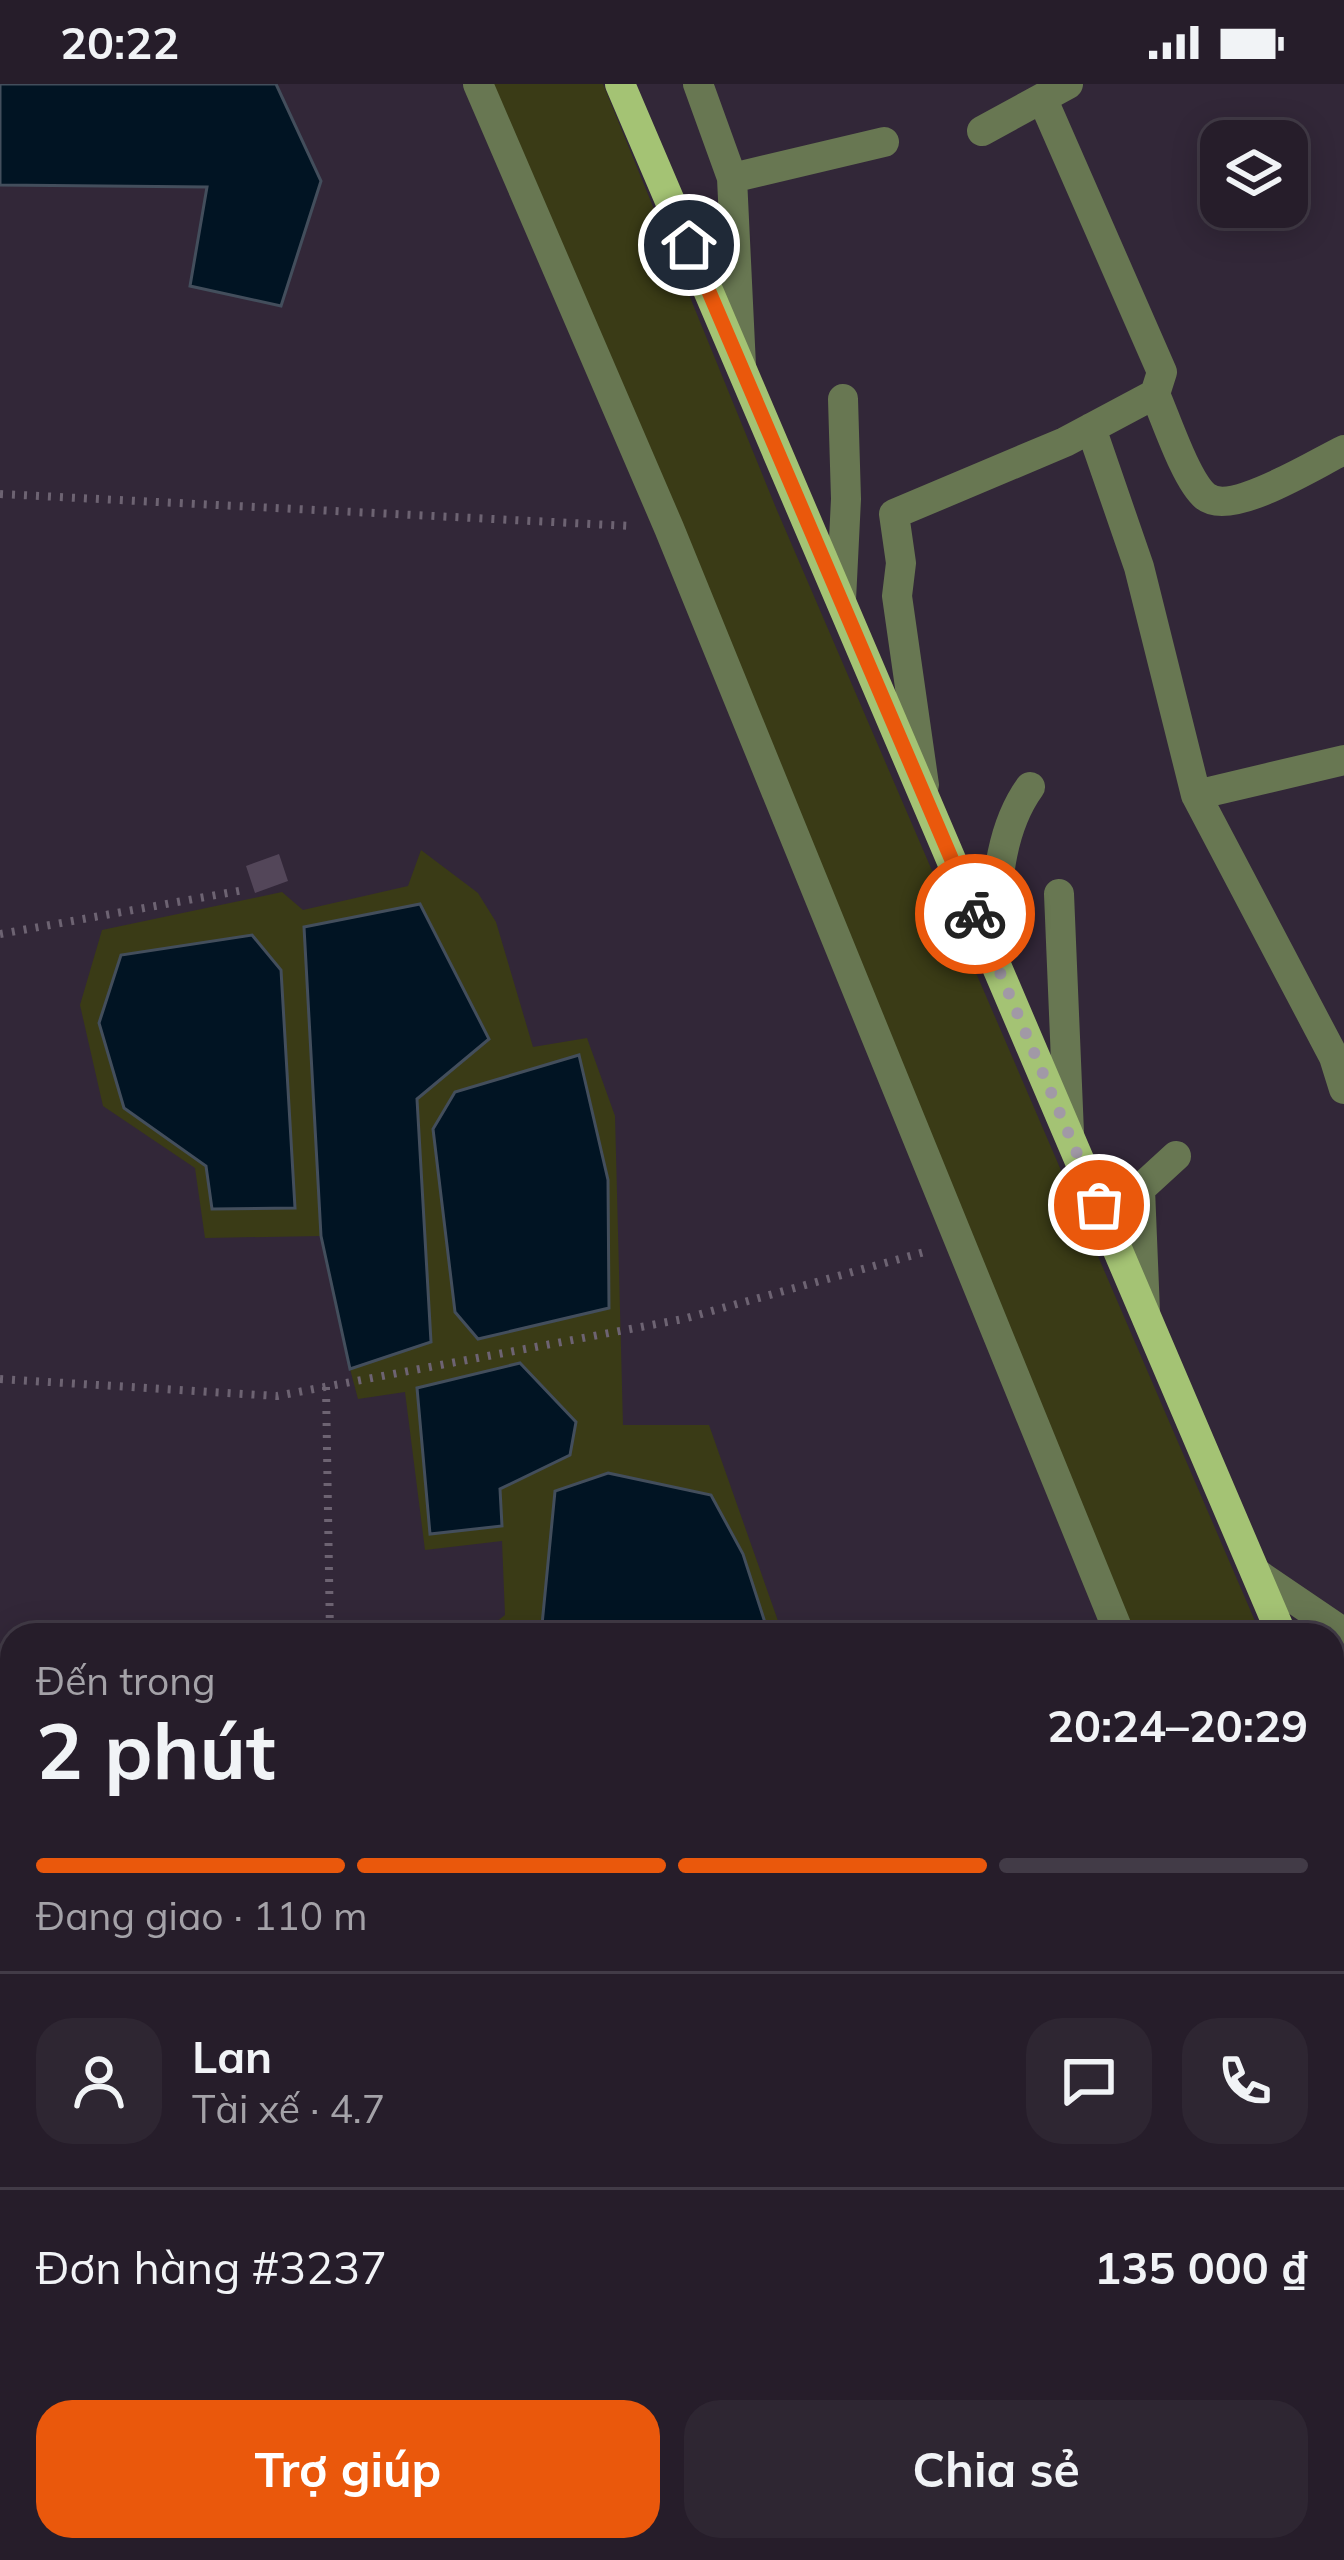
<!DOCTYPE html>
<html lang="vi">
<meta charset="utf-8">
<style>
:root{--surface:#261d2a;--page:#2e2632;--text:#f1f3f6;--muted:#a4a2a8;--line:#423b47;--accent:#ea580c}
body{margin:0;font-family:Mulish,sans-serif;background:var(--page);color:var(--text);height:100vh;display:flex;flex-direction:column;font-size:45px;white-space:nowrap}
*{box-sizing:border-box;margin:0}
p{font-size:39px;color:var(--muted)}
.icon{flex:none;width:66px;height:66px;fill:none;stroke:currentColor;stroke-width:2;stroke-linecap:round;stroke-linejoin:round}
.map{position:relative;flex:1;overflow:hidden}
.drawer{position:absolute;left:0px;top:1539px;width:1344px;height:939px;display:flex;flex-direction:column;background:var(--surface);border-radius:36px 36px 0 0;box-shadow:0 6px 30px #0003,0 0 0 3px var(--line)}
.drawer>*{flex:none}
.controls{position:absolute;left:1200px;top:36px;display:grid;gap:24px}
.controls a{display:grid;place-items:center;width:108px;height:108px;border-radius:24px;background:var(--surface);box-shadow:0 6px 30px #0003,0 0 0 3px var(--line);font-size:60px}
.pin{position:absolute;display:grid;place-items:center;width:102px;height:102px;color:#fff;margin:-51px;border:6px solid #fff;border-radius:50%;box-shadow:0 3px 12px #0007}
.courier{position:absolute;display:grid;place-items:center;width:120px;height:120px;margin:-60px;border:9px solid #ea580c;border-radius:50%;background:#fff;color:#222;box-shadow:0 3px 15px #0007}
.overview em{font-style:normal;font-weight:700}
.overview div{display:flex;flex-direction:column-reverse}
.overview{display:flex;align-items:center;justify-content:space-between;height:204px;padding:0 36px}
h1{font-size:78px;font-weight:700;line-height:90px}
.bar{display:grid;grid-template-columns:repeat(4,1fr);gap:18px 12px;align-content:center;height:144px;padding:0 36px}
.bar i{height:15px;border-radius:9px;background:var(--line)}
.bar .current{background:var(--accent)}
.bar p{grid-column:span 4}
.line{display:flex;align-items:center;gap:30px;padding:0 36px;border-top:3px solid var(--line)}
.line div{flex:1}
.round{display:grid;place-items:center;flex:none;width:126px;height:126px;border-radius:36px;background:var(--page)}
.cta{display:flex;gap:24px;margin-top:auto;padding:24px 36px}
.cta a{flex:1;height:138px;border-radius:36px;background:var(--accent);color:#fff;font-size:48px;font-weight:700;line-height:138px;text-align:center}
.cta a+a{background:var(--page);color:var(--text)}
.status{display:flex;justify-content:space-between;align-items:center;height:84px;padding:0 60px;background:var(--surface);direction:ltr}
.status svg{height:33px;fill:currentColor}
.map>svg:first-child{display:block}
</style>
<div class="status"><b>20:22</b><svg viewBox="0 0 49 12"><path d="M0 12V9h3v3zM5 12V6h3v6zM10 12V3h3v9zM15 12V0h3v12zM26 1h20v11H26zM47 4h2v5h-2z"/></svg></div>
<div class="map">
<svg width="1344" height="2476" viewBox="0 0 1344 2476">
<rect width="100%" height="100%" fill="#322738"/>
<!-- green -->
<path fill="#3a3b16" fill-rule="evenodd" d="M 485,0 L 603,0 L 776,424 L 1261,1551 L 1135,1551 Z
M 421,766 L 478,809 L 496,838 L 533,963 L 587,954 L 615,1032 L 623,1341 L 709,1341 L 783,1551 L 769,1551 L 743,1470 L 711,1411 L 608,1389 L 555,1407 L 541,1551 L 480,1551 L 505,1531 L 502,1457 L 425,1466 L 405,1308 L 358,1315 L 350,1285 L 431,1258 L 417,1015 L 304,843 L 321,1152 L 205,1154 L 195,1084 L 103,1022 L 80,921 L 102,846 L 282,808 L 303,826 L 408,802 ZM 206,1082 L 295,1124 L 212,1125 Z
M 1332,1750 L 1344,1873 L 1340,2035 L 1332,2015 Z"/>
<!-- water -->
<path fill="#011423" stroke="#434e5c" stroke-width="3" d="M 0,0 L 276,0 L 321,97 L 281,222 L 190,202 L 207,103 L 0,101 Z
M 420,820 L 489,955 L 417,1015 L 431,1258 L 350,1285 L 321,1152 L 304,843 Z
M 252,851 L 281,886 L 295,1124 L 212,1125 L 206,1082 L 124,1024 L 99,939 L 121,871 Z
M 579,971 L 608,1096 L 609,1224 L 478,1255 L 455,1228 L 433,1045 L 455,1008 Z
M 520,1279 L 576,1338 L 570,1371 L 500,1405 L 502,1442 L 430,1450 L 417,1304 Z
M 608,1389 L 711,1411 L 743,1470 L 769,1551 L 541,1551 L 555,1407 Z"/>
<!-- building -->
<path fill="#534659" d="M 279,770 L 288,797 L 255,809 L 246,782 Z"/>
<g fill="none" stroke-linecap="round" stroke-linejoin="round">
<!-- path -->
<path stroke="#6d6372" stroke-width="8" stroke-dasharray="3 9" stroke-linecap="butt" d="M 0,410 L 631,442
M 0,850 L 244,806
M 0,1295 L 277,1312 L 683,1235 L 928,1167
M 326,1303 L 330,1551
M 0,1995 L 12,1988"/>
<!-- minor -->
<path stroke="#687752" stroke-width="30" d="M 478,0 L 669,444 L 1120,1551
M 698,0 L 732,94 L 741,282
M 982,47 L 1068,0
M 732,94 L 884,58
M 1155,310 C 1166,335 1186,396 1205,412 C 1231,434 1316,379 1344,366
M 1091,344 L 1139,483 L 1196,711
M 841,516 L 846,415 L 843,315
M 1344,676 L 1196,711 L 1334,973 L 1344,1005
M 924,701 L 897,512 L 901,479 L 894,430 L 1065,358 L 1155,310 L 1162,288 L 1043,16
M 1059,810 L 1069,1049
M 992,869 C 997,813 996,750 1030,703
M 1145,1228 L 1140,1105 L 1176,1072
M 1256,1489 L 1344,1549"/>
<!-- major -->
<path stroke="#a4c374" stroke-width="30" d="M 620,0 L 1282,1551
M 1332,1673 L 1344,1702
M 1344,1740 L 1344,1792
M 1335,2073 L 1344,2065
M 0,2420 L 12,2424
M 131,2466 L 159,2476"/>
</g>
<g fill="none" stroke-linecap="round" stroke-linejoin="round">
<!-- done -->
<path stroke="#a199a6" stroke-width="12" stroke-dasharray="0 21.6" d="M 975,830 L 1099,1121"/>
<!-- route -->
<path stroke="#ea580c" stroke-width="15" d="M 689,161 L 975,830"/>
</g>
</svg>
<div class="controls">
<a><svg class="icon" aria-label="layers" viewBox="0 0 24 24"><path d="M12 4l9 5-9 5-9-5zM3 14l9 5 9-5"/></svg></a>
</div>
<div class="pin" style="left:1099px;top:1121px;background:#ea580c"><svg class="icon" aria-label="bag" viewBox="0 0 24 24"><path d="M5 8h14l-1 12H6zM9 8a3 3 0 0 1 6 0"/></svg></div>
<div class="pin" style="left:689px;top:161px;background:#1f2937"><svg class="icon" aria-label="home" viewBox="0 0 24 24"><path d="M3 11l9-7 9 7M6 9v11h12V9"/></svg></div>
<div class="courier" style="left:975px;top:830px"><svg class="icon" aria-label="bike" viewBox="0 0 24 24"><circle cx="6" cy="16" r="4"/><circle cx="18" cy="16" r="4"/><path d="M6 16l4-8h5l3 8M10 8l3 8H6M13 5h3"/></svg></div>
<section class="drawer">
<div class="overview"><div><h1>2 phút</h1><p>Đến trong</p></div><em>20:24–20:29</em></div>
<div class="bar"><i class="current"></i><i class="current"></i><i class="current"></i><i></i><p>Đang giao · 110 m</p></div>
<div class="line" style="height:216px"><a class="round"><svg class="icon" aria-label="person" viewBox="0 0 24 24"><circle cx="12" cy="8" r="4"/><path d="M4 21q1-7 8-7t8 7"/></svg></a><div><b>Lan</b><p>Tài xế · 4.7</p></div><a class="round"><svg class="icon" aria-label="chat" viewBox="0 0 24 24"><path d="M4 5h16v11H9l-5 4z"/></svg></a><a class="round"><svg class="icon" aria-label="phone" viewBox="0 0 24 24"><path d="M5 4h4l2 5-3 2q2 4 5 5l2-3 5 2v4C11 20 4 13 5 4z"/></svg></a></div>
<div class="line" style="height:156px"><div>Đơn hàng #3237</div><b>135 000 ₫</b></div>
<div class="cta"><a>Trợ giúp</a><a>Chia sẻ</a></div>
</section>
</div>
